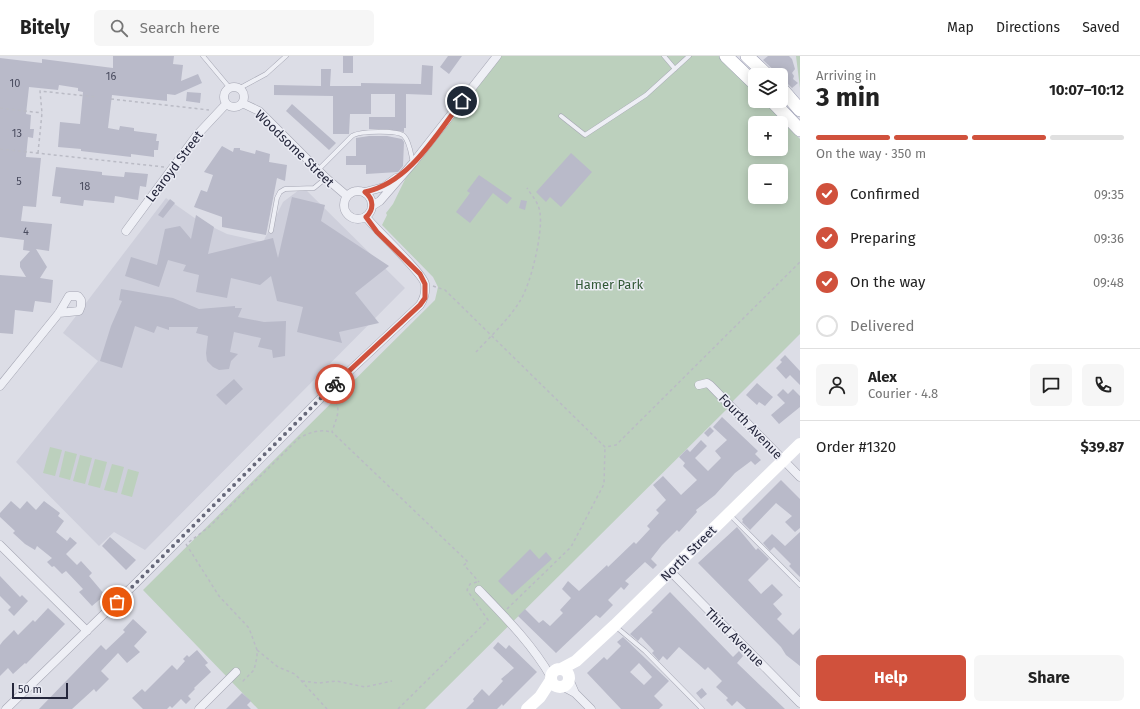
<!DOCTYPE html>
<meta charset="utf-8">
<style>
:root{--surface:#fff;--page:#f6f6f6;--text:#222;--muted:#767676;--line:#e0e0e0;--accent:#d0513c}
body{margin:0;font-family:"Fira Sans",sans-serif;background:var(--page);color:var(--text);height:100vh;display:flex;flex-direction:column;font-size:15px;white-space:nowrap}
*{box-sizing:border-box;margin:0}
p{font-size:13px;color:var(--muted)}
.icon{flex:none;width:22px;height:22px;fill:none;stroke:currentColor;stroke-width:2;stroke-linecap:round;stroke-linejoin:round}
.map{position:relative;flex:1;overflow:hidden}
.drawer{display:flex;flex-direction:column;background:var(--surface);width:340px}
.drawer>*{flex:none}
.fabs{position:absolute;left:748px;top:12px;display:grid;gap:8px}
.fabs a{display:grid;place-items:center;width:40px;height:40px;border-radius:6px;background:var(--surface);box-shadow:0 2px 10px #0003;font-size:20px}
.scale{position:absolute;left:12px;bottom:10px;width:56px;box-sizing:border-box;padding-left:4px;border:2px solid #25273c;border-top:0;font-size:11px;line-height:14px;white-space:nowrap;color:#25273c;-webkit-text-stroke:3px #ebecf4;paint-order:stroke}
.pin{position:absolute;display:grid;place-items:center;width:34px;height:34px;color:#fff;margin:-17px;border:2px solid #fff;border-radius:50%;box-shadow:0 1px 4px #0007}
.courier{position:absolute;display:grid;place-items:center;width:40px;height:40px;margin:-20px;border:3px solid #d0513c;border-radius:50%;background:#fff;color:#222;box-shadow:0 1px 5px #0007}
.overview em{font-style:normal;font-weight:700}
.overview div{display:flex;flex-direction:column-reverse}
.overview{display:flex;align-items:center;justify-content:space-between;height:68px;padding:0 16px}
h1{font-size:26px;font-weight:700;line-height:30px}
.bar{display:grid;grid-template-columns:repeat(4,1fr);gap:6px 4px;align-content:center;height:48px;padding:0 16px}
.bar i{height:5px;border-radius:3px;background:var(--line)}
.bar .current{background:var(--accent)}
.bar p{grid-column:span 4}
.line{display:flex;align-items:center;gap:10px;padding:0 16px;border-top:1px solid var(--line)}
.line div{flex:1}
.round{display:grid;place-items:center;flex:none;width:42px;height:42px;border-radius:6px;background:var(--page)}
ol{padding:0 16px;list-style:none}
li{display:flex;align-items:center;gap:12px;height:44px}
li p{margin-inline-start:auto}
li .icon{padding:4px;border-radius:50%;background:var(--accent);color:#fff;stroke-width:4}
li:last-child{color:var(--muted)}
li i{width:22px;height:22px;border:2px solid var(--line);border-radius:50%}
.action{display:flex;gap:8px;margin-top:auto;padding:8px 16px}
.action a{flex:1;height:46px;border-radius:6px;background:var(--accent);color:#fff;font-size:16px;font-weight:700;line-height:46px;text-align:center}
.action a+a{background:var(--page);color:var(--text)}
header{display:flex;align-items:center;gap:24px;box-sizing:border-box;height:56px;padding:0 20px;background:var(--surface);border-bottom:1px solid var(--line)}
header strong{font-size:19px}
nav{display:flex;gap:22px;margin-inline-start:auto;font-size:14px}
.search{width:280px;height:36px;background:var(--page);display:flex;align-items:center;gap:10px;box-sizing:border-box;padding:0 14px;border-radius:6px;color:var(--muted);font-size:15px}
main{display:flex;flex:1;min-height:0}
.map>svg:first-child{display:block}
</style>
<header>
<strong>Bitely</strong>
<div class="search"><svg class="icon" aria-label="search" viewBox="0 0 24 24"><circle cx="10" cy="10" r="6"/><path d="M15 15l6 6"/></svg>Search here</div>
<nav><a>Map</a><a>Directions</a><a>Saved</a></nav>
</header>
<main>
<div class="map">
<svg width="800" height="653" viewBox="0 0 800 653">
<rect width="100%" height="100%" fill="#dcdde6"/>
<!-- built -->
<path fill="#cecfdb" d="M 303,131 L 405,232 L 145,494 L 114,476 L 99,490 L 16,406 L 98,305 L 63,277 L 166,142 L 196,163 L 227,178 L 263,186 L 283,146 Z"/>
<!-- green -->
<path fill="#bcd0bd" fill-rule="evenodd" d="M 498,0 L 719,0 L 755,37 L 755,45 L 763,45 L 800,83 L 800,278 L 729,349 L 730,350 L 425,653 L 258,653 L 143,534 L 435,244 L 438,231 L 433,221 L 382,169 L 387,159 L 386,157 L 393,148 L 413,107 ZM 755,67 L 781,67 L 781,93 L 755,93 ZM 755,115 L 781,115 L 781,141 L 755,141 Z
M 796,0 L 800,0 L 800,32 Z
M 50,391 L 62,394 L 55,420 L 43,417 Z
M 65,395 L 77,398 L 70,424 L 59,421 Z
M 80,399 L 92,402 L 85,428 L 73,425 Z
M 95,403 L 107,406 L 100,432 L 88,429 Z
M 112,408 L 124,411 L 117,437 L 104,434 Z
M 128,413 L 139,416 L 132,441 L 121,438 Z"/>
<!-- building -->
<path fill="#b9bac9" fill-rule="evenodd" d="M 113,0 L 174,0 L 173,8 L 183,9 L 181,25 L 198,18 L 202,27 L 175,39 L 167,38 L 167,45 L 112,39 L 108,72 L 119,74 L 120,70 L 134,72 L 134,75 L 157,78 L 156,85 L 159,85 L 158,94 L 154,94 L 154,101 L 131,98 L 131,101 L 81,95 L 81,93 L 58,91 L 60,66 L 80,68 L 83,36 L 78,35 L 78,32 L 59,29 L 58,34 L 29,31 L 26,58 L 31,59 L 30,73 L 34,73 L 33,82 L 28,81 L 26,101 L 41,102 L 36,151 L 23,150 L 21,165 L 52,168 L 49,195 L 36,193 L 47,211 L 40,222 L 53,224 L 51,247 L 35,245 L 33,256 L 15,254 L 13,278 L 0,277 L 0,219 L 26,221 L 20,211 L 20,206 L 30,195 L 23,194 L 24,184 L 0,181 L 0,2 L 42,7 L 42,3 L 113,12 Z
M 343,0 L 353,0 L 353,17 L 343,17 Z
M 448,0 L 462,0 L 449,18 L 440,11 Z
M 768,0 L 789,0 L 792,3 L 795,13 L 792,17 L 794,20 L 793,23 L 798,27 L 792,32 L 781,21 L 781,19 L 779,19 L 763,4 Z
M 422,9 L 433,10 L 432,39 L 406,38 L 406,72 L 404,72 L 404,76 L 387,73 L 369,73 L 369,61 L 395,61 L 395,38 L 371,38 L 371,58 L 350,58 L 349,78 L 333,78 L 333,40 L 274,39 L 274,29 L 321,30 L 321,13 L 331,13 L 330,30 L 361,30 L 361,27 L 421,28 Z
M 187,36 L 201,37 L 200,47 L 186,45 Z
M 292,48 L 336,87 L 329,94 L 286,55 Z
M 369,80 L 387,80 L 402,83 L 404,86 L 403,110 L 398,116 L 366,118 L 366,109 L 346,109 L 346,100 L 356,100 L 356,82 Z
M 222,90 L 233,96 L 234,92 L 240,92 L 240,94 L 255,98 L 256,94 L 270,98 L 269,106 L 287,109 L 285,125 L 277,122 L 266,179 L 222,171 L 222,161 L 194,151 L 201,134 L 207,136 L 213,119 L 204,116 Z
M 571,97 L 592,116 L 561,151 L 550,141 L 546,146 L 536,136 Z
M 56,111 L 102,116 L 102,119 L 124,121 L 125,116 L 148,118 L 146,131 L 140,130 L 138,144 L 115,140 L 114,147 L 84,144 L 83,150 L 60,147 L 61,141 L 52,140 Z
M 479,119 L 512,142 L 507,148 L 493,137 L 470,167 L 456,156 L 470,137 L 467,135 Z
M 292,141 L 325,149 L 321,165 L 389,210 L 355,237 L 379,267 L 339,276 L 342,287 L 297,276 L 303,251 L 277,245 L 271,220 L 260,229 L 231,222 L 227,242 L 196,236 L 199,219 L 183,215 L 186,209 L 168,204 L 159,231 L 125,220 L 131,201 L 157,209 L 165,173 L 180,170 L 191,183 L 196,159 L 214,171 L 208,198 L 273,182 L 278,202 Z
M 170,143 L 175,147 L 163,162 L 158,159 Z
M 521,144 L 527,145 L 525,154 L 519,152 Z
M 121,233 L 173,242 L 199,253 L 235,250 L 235,252 L 242,252 L 238,261 L 264,266 L 286,265 L 285,300 L 273,302 L 272,294 L 258,291 L 261,282 L 234,276 L 230,296 L 238,298 L 231,305 L 229,313 L 219,314 L 213,311 L 207,305 L 206,297 L 208,280 L 196,277 L 198,271 L 169,271 L 169,274 L 157,270 L 154,277 L 135,270 L 122,312 L 100,305 L 111,270 L 122,245 L 119,244 Z
M 785,299 L 800,315 L 800,329 L 790,319 L 786,323 L 776,312 L 782,306 L 780,304 Z
M 234,323 L 243,333 L 226,349 L 216,339 Z
M 757,327 L 773,341 L 765,350 L 759,346 L 757,349 L 746,339 Z
M 783,333 L 788,338 L 793,333 L 800,340 L 800,351 L 779,368 L 771,359 L 785,347 L 777,339 Z
M 722,361 L 758,395 L 755,398 L 761,404 L 755,409 L 751,405 L 735,417 L 715,439 L 696,454 L 697,456 L 679,476 L 677,474 L 662,489 L 651,503 L 657,509 L 653,513 L 645,506 L 625,525 L 629,528 L 624,534 L 621,531 L 608,544 L 613,549 L 600,562 L 596,559 L 556,597 L 518,560 L 525,553 L 539,567 L 543,564 L 550,570 L 563,557 L 560,554 L 571,542 L 562,533 L 568,525 L 579,535 L 607,509 L 608,511 L 634,486 L 636,488 L 650,473 L 647,470 L 659,457 L 656,454 L 666,444 L 653,429 L 663,420 L 681,439 L 697,424 L 683,410 L 685,407 L 679,401 L 687,393 L 690,396 L 701,384 L 707,390 L 695,402 L 708,415 L 721,402 L 715,395 L 727,384 L 713,371 Z
M 710,371 L 714,375 L 708,381 L 704,377 Z
M 781,424 L 800,443 L 800,472 L 795,476 L 785,466 L 792,460 L 776,447 L 750,474 L 742,466 L 743,465 L 742,463 Z
M 11,445 L 20,453 L 27,445 L 36,454 L 44,445 L 60,457 L 58,460 L 64,465 L 56,476 L 67,485 L 70,481 L 77,487 L 66,498 L 77,509 L 81,505 L 92,517 L 89,520 L 105,539 L 92,550 L 79,536 L 83,533 L 66,515 L 62,518 L 54,510 L 52,511 L 47,506 L 52,502 L 37,490 L 35,494 L 25,488 L 13,477 L 15,475 L 0,461 L 0,457 Z
M 737,471 L 756,494 L 758,492 L 769,503 L 748,524 L 761,538 L 772,528 L 783,539 L 773,548 L 782,558 L 777,563 L 793,579 L 800,572 L 800,610 L 786,599 L 781,591 L 698,507 Z
M 800,476 L 800,521 L 789,510 L 791,508 L 774,491 L 770,495 L 763,487 L 772,478 L 785,490 Z
M 110,481 L 136,504 L 126,514 L 102,490 Z
M 530,493 L 539,503 L 546,496 L 552,503 L 512,539 L 498,525 Z
M 0,520 L 20,541 L 22,539 L 28,545 L 14,560 L 8,554 L 11,551 L 0,540 Z
M 670,536 L 733,601 L 739,595 L 743,600 L 737,607 L 785,653 L 746,653 L 737,645 L 732,650 L 726,644 L 728,642 L 716,631 L 722,625 L 708,611 L 705,614 L 679,591 L 667,604 L 663,600 L 659,605 L 652,597 L 654,595 L 641,581 L 638,585 L 630,578 L 653,556 L 651,555 Z
M 48,552 L 65,568 L 26,608 L 25,607 L 13,618 L 8,612 L 0,620 L 0,589 L 3,585 L 14,574 L 18,579 L 33,564 L 35,566 Z
M 133,563 L 147,576 L 134,590 L 140,596 L 127,607 L 118,597 L 101,615 L 109,623 L 96,636 L 94,633 L 72,653 L 39,653 L 101,589 L 106,594 L 125,576 L 123,574 Z
M 623,581 L 669,625 L 654,640 L 663,649 L 659,653 L 621,653 L 587,617 L 604,601 L 607,604 L 621,590 L 617,586 ZM 639,607 L 652,621 L 644,629 L 630,616 Z
M 498,586 L 506,593 L 509,589 L 537,616 L 503,650 L 502,648 L 497,653 L 466,653 L 474,645 L 473,643 L 482,633 L 489,640 L 503,625 L 501,623 L 514,612 L 493,592 Z
M 197,594 L 208,607 L 205,609 L 211,616 L 194,632 L 195,633 L 188,640 L 191,643 L 186,648 L 181,643 L 172,652 L 170,650 L 167,653 L 143,653 L 132,642 L 142,633 L 145,636 L 172,609 L 177,614 L 185,605 L 183,603 L 187,599 L 189,601 Z
M 702,632 L 707,638 L 701,643 L 696,637 Z
M 242,637 L 251,645 L 247,649 L 251,653 L 226,653 Z"/>
<g fill="none" stroke-linecap="round" stroke-linejoin="round">
<defs>
<path id="service" d="M 203,0 L 229,31
M 664,0 L 675,13
M 240,32 L 266,18 L 286,0
M 561,60 L 585,79 L 646,39 L 689,0
M 318,114 L 352,80 C 359,75 398,74 404,80 C 410,86 411,99 413,107
M 271,175 L 277,142 L 280,136 L 285,133 L 314,132 L 326,122
M 730,459 L 800,529
M 615,570 L 645,595 L 702,653"/>
<path id="minor" d="M224 41a10 10 0 1 1 20 0a10 10 0 1 1-20 0Z
M 242,47 L 259,55 L 326,122 L 347,140
M344 149a14 14 0 1 1 28 0a14 14 0 1 1-28 0Z
M 365,136 L 384,131 L 396,122
M 372,150 L 380,145 L 413,107 L 497,0
M 126,175 L 197,79 L 226,48
M 699,329 L 707,327 L 710,329 L 800,421
M 0,330 L 59,257 L 69,240 L 78,240 L 81,244 L 81,250 L 79,255 L 59,257
M 0,489 L 87,575
M 670,515 L 800,647
M 479,534 C 505,561 532,588 551,621
M 569,623 L 575,637
M 564,631 L 575,637 L 591,653
M 6,653 L 137,526 L 327,336 L 420,249 C 424,243 426,236 425,228 C 423,217 376,174 366,161
M 199,653 L 236,616"/>
<path id="primary" d="M 726,0 L 755,28
M 747,0 L 767,19
M 781,32 L 800,54
M 772,45 L 800,74"/>
</defs>
<!-- service casing -->
<use href="#service" stroke="#a5a6b3" stroke-width="5"/>
<!-- minor casing -->
<use href="#minor" stroke="#a5a6b3" stroke-width="9"/>
<!-- primary casing -->
<use href="#primary" stroke="#9b9db2" stroke-width="14"/>
<!-- path -->
<path stroke="#babbc5" stroke-width="1.5" stroke-dasharray="3 3" stroke-linecap="butt" d="M 111,43 L 209,54
M 0,52 L 42,57
M 0,93 L 164,111
M 38,97 L 42,57 L 40,35 L 96,41
M 433,230 L 445,234 L 605,391 L 616,389 L 800,206
M 476,296 C 490,281 509,263 520,245 C 531,228 543,177 540,157 C 539,147 532,140 527,132
M 332,341 C 343,353 336,362 332,376 L 468,506 L 464,509 L 479,526
M 189,486 L 209,471 L 299,382 C 311,376 319,373 332,376
M 186,488 L 219,540 L 249,572 L 257,594 L 257,601 L 254,614 L 243,625 L 240,623
M 507,553 L 571,491 L 604,428 L 605,391
M 257,594 L 278,611 L 295,618 L 327,653
M 302,625 L 319,627 L 336,625 L 365,631 L 392,625
M 398,653 L 488,564 L 467,534 L 470,528 L 477,526"/>
<!-- service -->
<use href="#service" stroke="#eeeff5" stroke-width="4"/>
<!-- minor -->
<use href="#minor" stroke="#eeeff5" stroke-width="8"/>
<!-- secondary -->
<path stroke="#fff" stroke-width="12" d="M551 622a9 9 0 1 1 18 0a9 9 0 1 1-18 0Z
M 561,613 L 576,605 L 615,569 L 800,388
M 527,653 L 540,641 L 551,624"/>
<!-- primary -->
<use href="#primary" stroke="#fff" stroke-width="13"/>
</g>
<g fill="none" stroke-linecap="round" stroke-linejoin="round">
<!-- done -->
<path stroke="#656778" stroke-width="4" stroke-dasharray="0 7.2" d="M 117,546 L 335,328"/>
<!-- route -->
<path stroke="#d0513c" stroke-width="5" d="M 335,328 L 420,249 L 425,242 L 425,228 L 420,218 L 377,176 L 366,161 C 374,154 374,143 365,136 C 409,127 436,79 462,45"/>
</g>
<g text-anchor="middle" stroke-width="3" stroke-linejoin="round" paint-order="stroke">
<!-- number labels -->
<g font-size="11" fill="#4a4c5f">
<text x="111" y="24">16</text>
<text x="15" y="31">10</text>
<text x="17" y="81">13</text>
<text x="19" y="129">5</text>
<text x="85" y="134">18</text>
<text x="26" y="179">4</text>
</g>
<!-- street labels -->
<g font-size="13" fill="#25273c" stroke="#ebecf4">
<text transform="translate(295 92) rotate(44)" y="5">Woodsome Street</text>
<text transform="translate(174 110) rotate(-53)" y="5">Learoyd Street</text>
<text transform="translate(751 370) rotate(46)" y="5">Fourth Avenue</text>
<text transform="translate(688 497) rotate(-45)" y="5">North Street</text>
<text transform="translate(735 581) rotate(45)" y="5">Third Avenue</text>
</g>
<!-- park labels -->
<g font-size="13" fill="#325836" stroke="#ebecf4">
<text x="609" y="233">Hamer Park</text>
</g>
</g>
</svg>
<div class="fabs">
<a><svg class="icon" aria-label="layers" viewBox="0 0 24 24"><path d="M12 4l9 5-9 5-9-5zM3 14l9 5 9-5"/></svg></a>
<a>+</a>
<a>−</a>
</div>
<div class="scale">50 m</div>
<div class="pin" style="left:117px;top:546px;background:#ea580c"><svg class="icon" aria-label="bag" viewBox="0 0 24 24"><path d="M5 8h14l-1 12H6zM9 8a3 3 0 0 1 6 0"/></svg></div>
<div class="pin" style="left:462px;top:45px;background:#1f2937"><svg class="icon" aria-label="home" viewBox="0 0 24 24"><path d="M3 11l9-7 9 7M6 9v11h12V9"/></svg></div>
<div class="courier" style="left:335px;top:328px"><svg class="icon" aria-label="bike" viewBox="0 0 24 24"><circle cx="6" cy="16" r="4"/><circle cx="18" cy="16" r="4"/><path d="M6 16l4-8h5l3 8M10 8l3 8H6M13 5h3"/></svg></div>
</div>
<section class="drawer">
<div class="overview"><div><h1>3 min</h1><p>Arriving in</p></div><em>10:07–10:12</em></div>
<div class="bar"><i class="current"></i><i class="current"></i><i class="current"></i><i></i><p>On the way · 350 m</p></div>
<ol>
<li><svg class="icon" aria-label="check" viewBox="0 0 24 24"><path d="M5 12l5 5 9-10"/></svg>Confirmed<p>09:35</p></li>
<li><svg class="icon" aria-label="check" viewBox="0 0 24 24"><path d="M5 12l5 5 9-10"/></svg>Preparing<p>09:36</p></li>
<li><svg class="icon" aria-label="check" viewBox="0 0 24 24"><path d="M5 12l5 5 9-10"/></svg>On the way<p>09:48</p></li>
<li><i></i>Delivered</li>
</ol>
<div class="line" style="height:72px"><a class="round"><svg class="icon" aria-label="person" viewBox="0 0 24 24"><circle cx="12" cy="8" r="4"/><path d="M4 21q1-7 8-7t8 7"/></svg></a><div><b>Alex</b><p>Courier · 4.8</p></div><a class="round"><svg class="icon" aria-label="chat" viewBox="0 0 24 24"><path d="M4 5h16v11H9l-5 4z"/></svg></a><a class="round"><svg class="icon" aria-label="phone" viewBox="0 0 24 24"><path d="M5 4h4l2 5-3 2q2 4 5 5l2-3 5 2v4C11 20 4 13 5 4z"/></svg></a></div>
<div class="line" style="height:52px"><div>Order #1320</div><b>$39.87</b></div>
<div class="action"><a>Help</a><a>Share</a></div>
</section>
</main>
